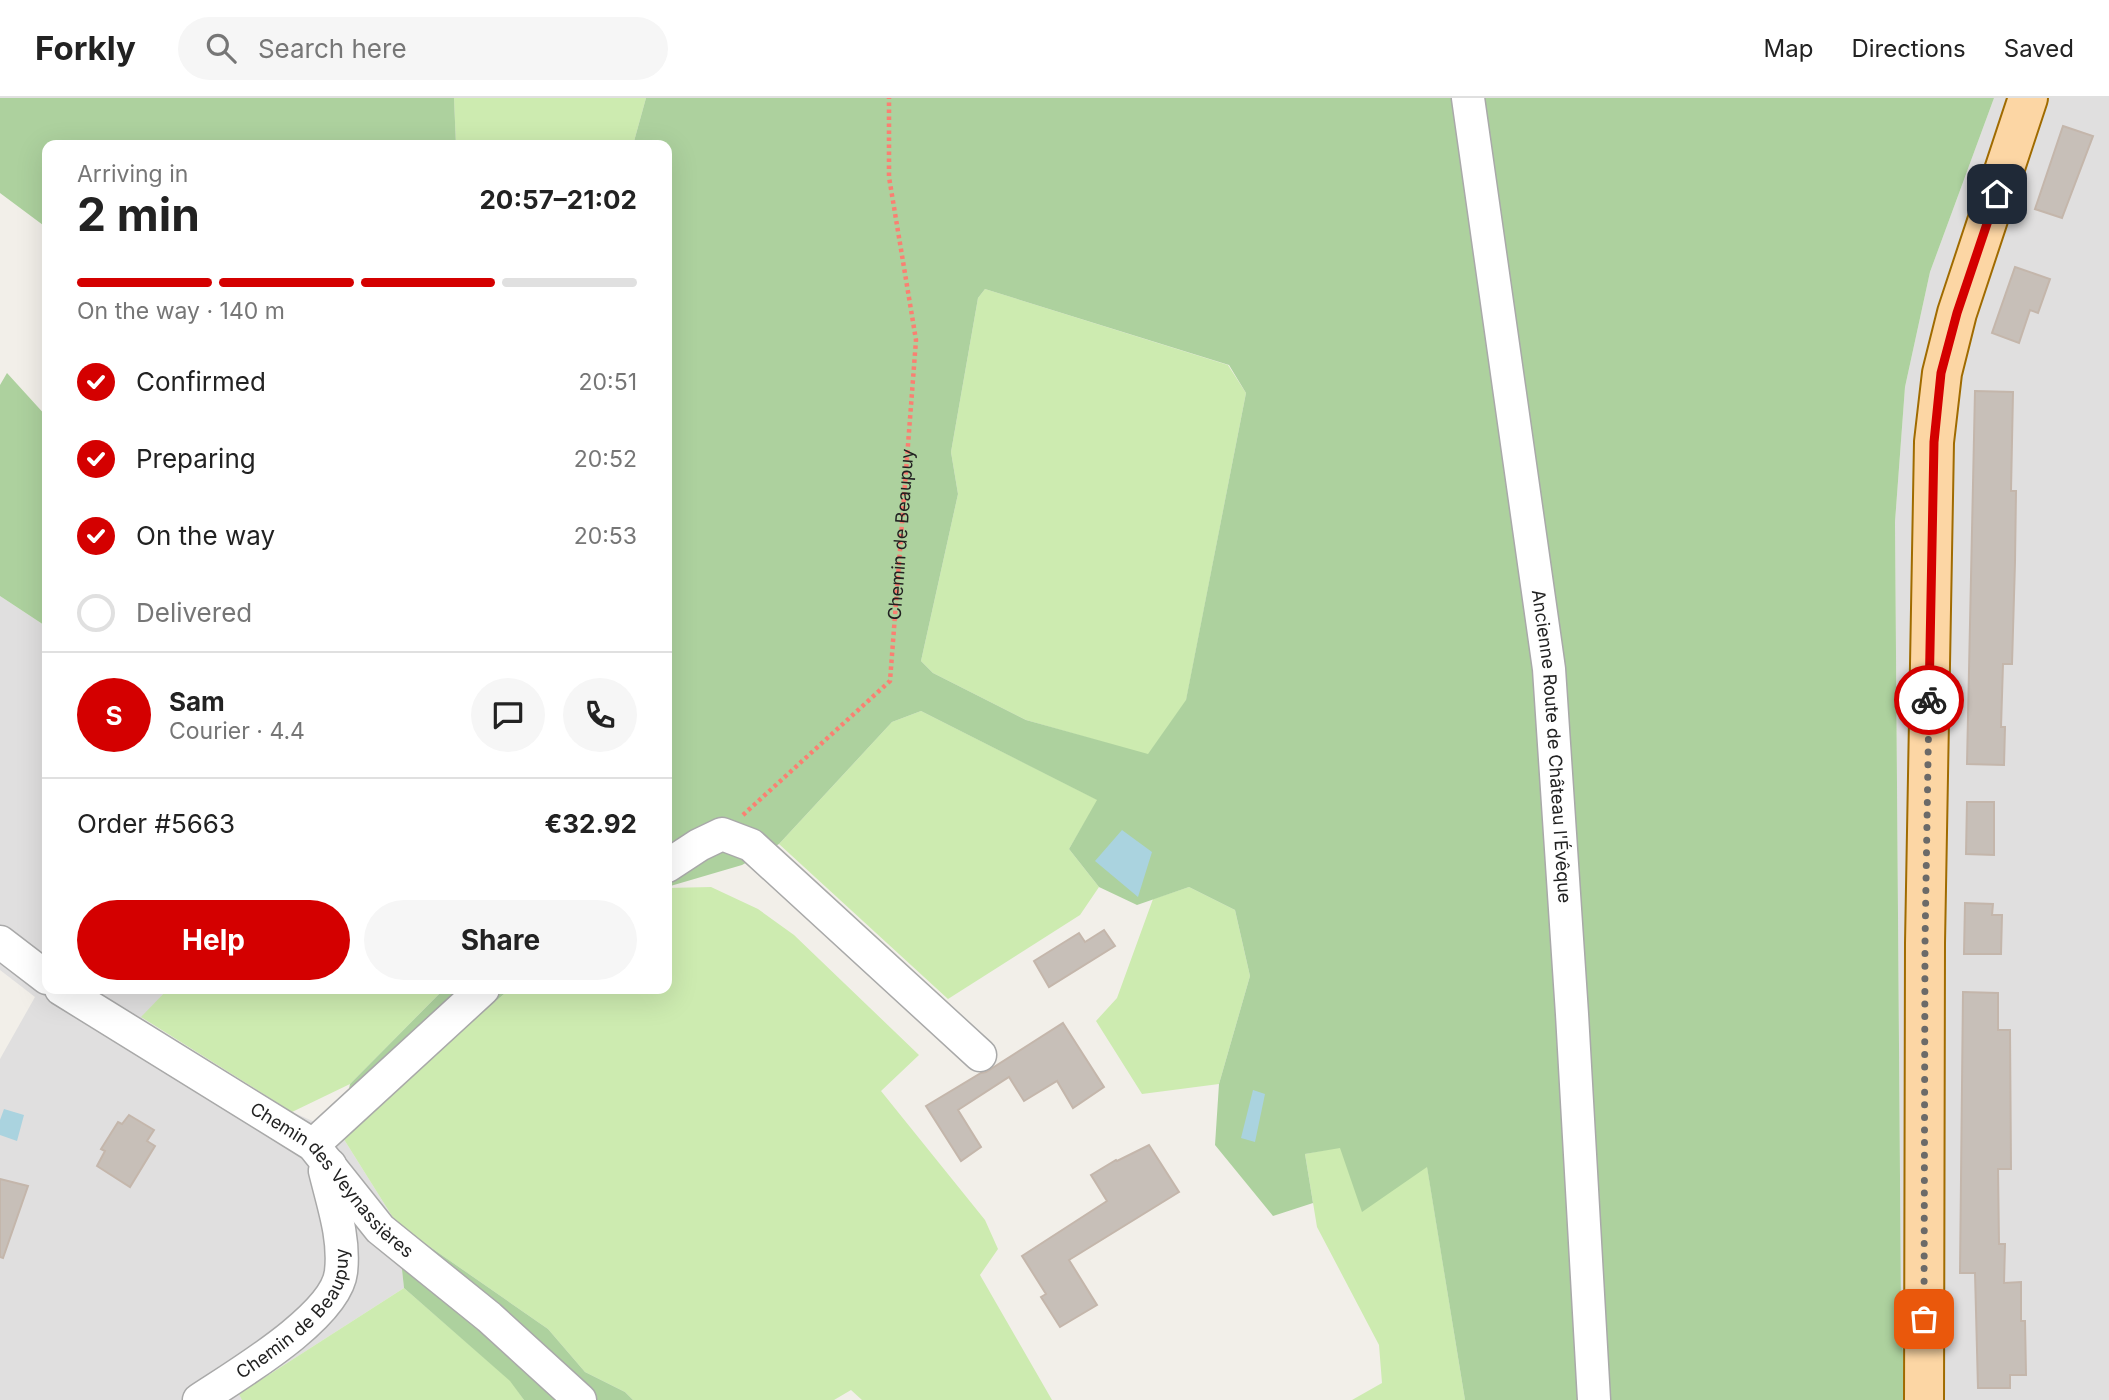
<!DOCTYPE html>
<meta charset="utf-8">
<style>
:root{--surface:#fff;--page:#f6f6f6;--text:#222;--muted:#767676;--line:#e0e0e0;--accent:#d40000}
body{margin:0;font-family:Inter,sans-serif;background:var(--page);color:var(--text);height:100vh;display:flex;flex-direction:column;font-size:26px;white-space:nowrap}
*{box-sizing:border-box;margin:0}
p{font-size:23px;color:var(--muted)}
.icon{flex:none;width:38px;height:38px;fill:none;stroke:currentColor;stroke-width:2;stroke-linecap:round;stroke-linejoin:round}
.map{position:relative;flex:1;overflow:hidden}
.side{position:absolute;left:42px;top:42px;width:630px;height:854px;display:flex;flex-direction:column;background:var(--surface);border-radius:14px;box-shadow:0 7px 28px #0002}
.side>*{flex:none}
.pin{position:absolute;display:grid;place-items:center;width:60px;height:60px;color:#fff;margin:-30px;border-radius:14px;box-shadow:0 4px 10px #0006}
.courier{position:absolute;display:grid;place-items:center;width:70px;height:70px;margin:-35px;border:5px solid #d40000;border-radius:50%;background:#fff;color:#222;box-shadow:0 2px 9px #0007}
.headline em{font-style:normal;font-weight:700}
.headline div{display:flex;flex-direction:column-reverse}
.headline{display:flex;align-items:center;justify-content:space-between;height:119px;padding:0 35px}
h1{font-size:46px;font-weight:700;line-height:52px}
.bar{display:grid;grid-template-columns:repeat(4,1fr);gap:10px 7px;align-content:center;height:84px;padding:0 35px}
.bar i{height:9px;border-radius:5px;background:var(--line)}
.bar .current{background:var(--accent)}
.bar p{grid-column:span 4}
.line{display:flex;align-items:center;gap:18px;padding:0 35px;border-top:2px solid var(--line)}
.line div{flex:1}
.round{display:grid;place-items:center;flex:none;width:74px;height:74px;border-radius:37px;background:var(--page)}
ol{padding:0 35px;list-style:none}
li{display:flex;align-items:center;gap:21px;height:77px}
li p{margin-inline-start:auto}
li .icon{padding:7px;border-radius:50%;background:var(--accent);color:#fff;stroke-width:4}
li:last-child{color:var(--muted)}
li i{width:38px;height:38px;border:4px solid var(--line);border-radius:50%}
.primary-button{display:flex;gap:14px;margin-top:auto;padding:14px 35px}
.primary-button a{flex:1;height:80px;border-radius:42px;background:var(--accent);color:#fff;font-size:28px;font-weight:700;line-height:80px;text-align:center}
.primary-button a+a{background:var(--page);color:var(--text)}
header{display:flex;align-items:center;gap:42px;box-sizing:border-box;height:98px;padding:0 35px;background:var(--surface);border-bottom:2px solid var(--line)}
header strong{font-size:33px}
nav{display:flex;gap:38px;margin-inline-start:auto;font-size:24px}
.search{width:490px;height:63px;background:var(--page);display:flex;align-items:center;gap:18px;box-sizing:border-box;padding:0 24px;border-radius:38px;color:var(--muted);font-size:26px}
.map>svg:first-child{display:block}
</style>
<header>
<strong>Forkly</strong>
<div class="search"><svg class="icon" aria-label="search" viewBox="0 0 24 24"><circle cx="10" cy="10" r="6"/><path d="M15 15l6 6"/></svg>Search here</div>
<nav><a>Map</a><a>Directions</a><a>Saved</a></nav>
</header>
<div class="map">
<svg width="2109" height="1302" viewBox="0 0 2109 1302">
<rect width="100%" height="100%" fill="#f2efe9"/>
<!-- residential -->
<path fill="#e0dfdf" d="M 1994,0 L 2109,0 L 2109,1302 L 1905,1302 L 1901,1210 L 1895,424 L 1905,289 L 1930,174 Z
M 0,498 L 47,529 L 47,891 L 168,891 L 142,920 L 292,1014 L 340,1035 L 397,1126 L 404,1190 L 245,1292 L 249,1302 L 0,1302 L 0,961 L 35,899 L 0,872 Z"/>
<!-- grass -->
<path fill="#cdebb0" d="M 454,0 L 646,0 L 633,47 L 456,47 Z
M 985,191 L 1228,267 L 1246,295 L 1186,603 L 1148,657 L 1026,622 L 933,575 L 921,563 L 958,396 L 951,354 L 978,200 Z
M 921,613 L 1098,702 L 1069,751 L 1099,789 L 1080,817 L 948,901 L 779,746 L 892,624 Z
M 711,789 L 758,811 L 794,837 L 919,957 L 881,993 L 985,1122 L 998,1151 L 980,1177 L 1052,1302 L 862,1302 L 851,1292 L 834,1302 L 633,1302 L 625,1294 L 585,1274 L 548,1231 L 397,1126 L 340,1035 L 510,891 L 667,891 L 667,790 Z
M 1189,789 L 1235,812 L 1250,878 L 1219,986 L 1142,996 L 1096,923 L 1117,900 L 1153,801 Z
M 168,891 L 444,891 L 350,986 L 292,1014 L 141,919 Z
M 1340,1049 L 1427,1068 L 1465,1302 L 1352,1302 L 1382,1285 L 1379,1247 L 1317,1129 L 1305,1056 Z
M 404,1190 L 511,1283 L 524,1302 L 242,1302 L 239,1296 Z"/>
<!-- forest -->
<path fill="#add19e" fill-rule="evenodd" d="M 0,0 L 454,0 L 456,47 L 47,47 L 47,130 L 0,95 Z
M 646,0 L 1994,0 L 1930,174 L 1905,289 L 1895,424 L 1901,1210 L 1905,1302 L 1465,1302 L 1427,1069 L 1362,1114 L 1340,1050 L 1305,1056 L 1313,1105 L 1273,1118 L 1215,1047 L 1219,986 L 1250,878 L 1235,812 L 1189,789 L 1137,807 L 1099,789 L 1069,751 L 1097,702 L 921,613 L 892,624 L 779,746 L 742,767 L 667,789 L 667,47 L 633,47 ZM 985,191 L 1229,267 L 1246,295 L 1186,602 L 1148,656 L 1026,622 L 933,575 L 921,563 L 958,396 L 951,354 L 978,200 Z
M 7,275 L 47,319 L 47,529 L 0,498 L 0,287 Z
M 444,891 L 510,891 L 340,1035 L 350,986 Z
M 397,1126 L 548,1231 L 585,1274 L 625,1294 L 633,1302 L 524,1302 L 510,1283 L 404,1190 Z"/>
<!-- water -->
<path fill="#aad3df" d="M 1122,732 L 1152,754 L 1138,799 L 1095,763 Z
M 1253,992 L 1265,996 L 1255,1044 L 1241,1040 Z
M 4,1011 L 24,1017 L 17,1043 L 0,1037 L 0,1022 Z"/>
<!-- building -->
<path fill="#c7bfb8" stroke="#c4b6ab" stroke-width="2" d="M 2063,28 L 2093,38 L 2062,120 L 2035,111 Z
M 2015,169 L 2050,181 L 2038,215 L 2030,212 L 2019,245 L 1992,235 Z
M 1975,293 L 2013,294 L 2011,393 L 2016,393 L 2015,464 L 2012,566 L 2003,566 L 2001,629 L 2005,629 L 2004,667 L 1967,666 Z
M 1967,704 L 1994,704 L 1994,757 L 1966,756 Z
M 1965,805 L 1993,806 L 1992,817 L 2002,817 L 2001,856 L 1964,856 Z
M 1104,832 L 1115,848 L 1049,889 L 1034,863 L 1079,835 L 1085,844 Z
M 1963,894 L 1998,895 L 1998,932 L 2010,932 L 2011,1071 L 1998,1071 L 1999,1146 L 2005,1146 L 2004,1185 L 2021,1184 L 2021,1223 L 2025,1223 L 2026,1277 L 2010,1277 L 2010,1290 L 1978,1290 L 1975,1175 L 1960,1175 Z
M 1063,925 L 1104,989 L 1073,1010 L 1057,983 L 1024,1003 L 1009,979 L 958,1012 L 981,1049 L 961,1063 L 926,1008 L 981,975 L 986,974 Z
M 129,1017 L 154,1032 L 147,1043 L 155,1048 L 130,1089 L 97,1068 L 105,1053 L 101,1051 L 118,1024 L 122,1026 Z
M 1149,1047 L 1179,1094 L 1069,1162 L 1097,1207 L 1060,1229 L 1041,1199 L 1046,1196 L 1022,1158 L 1107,1103 L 1091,1077 L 1116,1062 L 1117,1063 Z
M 0,1081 L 28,1088 L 3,1160 L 0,1159 Z"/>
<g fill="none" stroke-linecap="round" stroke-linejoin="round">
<defs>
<g id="minor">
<path id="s2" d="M 1468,0 L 1549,571 L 1572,916 L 1594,1302"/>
<path d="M 667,768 L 699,747 L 722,736 L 751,747 L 980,957"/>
<path d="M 0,844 L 47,880"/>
<path id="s3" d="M 61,891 L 313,1047 L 380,1131 L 489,1219 L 580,1302"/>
<path d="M 313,1047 L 483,891"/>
<path id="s4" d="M 199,1302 C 235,1278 336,1219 341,1174 C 345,1140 333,1106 325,1073 L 330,1067"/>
</g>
<path id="major" d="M 1924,1302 L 1925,845 L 1934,344 L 1942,275 L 1957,215 L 2028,0"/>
</defs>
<!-- minor casing -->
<use href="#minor" stroke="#a9a9a9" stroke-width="35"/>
<!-- major casing -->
<use href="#major" stroke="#a06b00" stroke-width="42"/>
<!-- path -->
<path stroke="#fa8072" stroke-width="4.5" stroke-dasharray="3.5 3.5" stroke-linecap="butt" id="s1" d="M 743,717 L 890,583 L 916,242 L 889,79 L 889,0"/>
<!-- minor -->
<use href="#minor" stroke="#fff" stroke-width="32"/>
<!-- major -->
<use href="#major" stroke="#fcd6a4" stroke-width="38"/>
</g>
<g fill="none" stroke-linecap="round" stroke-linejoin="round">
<!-- done -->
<path stroke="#6b6a68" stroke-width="7" stroke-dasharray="0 12.6" d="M 1924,1221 L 1925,845 L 1929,602"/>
<!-- route -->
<path stroke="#d40000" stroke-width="9" d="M 1929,602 L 1934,344 L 1941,275 L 1957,215 L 1997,96"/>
</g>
<g text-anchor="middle" stroke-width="5" stroke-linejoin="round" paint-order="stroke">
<!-- street labels -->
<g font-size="18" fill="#222" stroke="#fff">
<text dy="6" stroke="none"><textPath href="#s1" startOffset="346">Chemin de Beaupuy</textPath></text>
<text dy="6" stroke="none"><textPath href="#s2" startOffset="654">Ancienne Route de Château l'Évêque</textPath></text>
<text dy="6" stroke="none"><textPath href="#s3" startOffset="334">Chemin des Veynassières</textPath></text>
<text dy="6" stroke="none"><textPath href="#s4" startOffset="133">Chemin de Beaupuy</textPath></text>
</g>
</g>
</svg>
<div class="pin" style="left:1924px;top:1221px;background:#ea580c"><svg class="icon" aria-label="bag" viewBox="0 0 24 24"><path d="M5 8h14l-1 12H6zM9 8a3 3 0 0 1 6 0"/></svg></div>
<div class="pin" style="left:1997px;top:96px;background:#1f2937"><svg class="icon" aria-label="home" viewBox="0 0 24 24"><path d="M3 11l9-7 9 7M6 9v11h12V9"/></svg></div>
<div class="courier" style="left:1929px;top:602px"><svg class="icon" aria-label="bike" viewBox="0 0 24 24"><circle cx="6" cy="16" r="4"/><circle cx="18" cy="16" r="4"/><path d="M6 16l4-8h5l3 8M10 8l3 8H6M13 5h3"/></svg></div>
<section class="side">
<div class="headline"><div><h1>2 min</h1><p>Arriving in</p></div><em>20:57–21:02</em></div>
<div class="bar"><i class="current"></i><i class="current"></i><i class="current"></i><i></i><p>On the way · 140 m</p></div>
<ol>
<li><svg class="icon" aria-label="check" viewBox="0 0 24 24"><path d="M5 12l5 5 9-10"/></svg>Confirmed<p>20:51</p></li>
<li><svg class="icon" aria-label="check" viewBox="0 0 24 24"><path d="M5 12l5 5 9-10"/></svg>Preparing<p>20:52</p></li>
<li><svg class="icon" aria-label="check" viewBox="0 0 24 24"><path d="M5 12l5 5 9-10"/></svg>On the way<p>20:53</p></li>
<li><i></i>Delivered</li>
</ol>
<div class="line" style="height:126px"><b class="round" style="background:var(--accent);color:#fff">S</b><div><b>Sam</b><p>Courier · 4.4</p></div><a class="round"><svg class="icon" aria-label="chat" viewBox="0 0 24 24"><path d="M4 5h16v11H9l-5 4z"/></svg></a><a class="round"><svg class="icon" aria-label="phone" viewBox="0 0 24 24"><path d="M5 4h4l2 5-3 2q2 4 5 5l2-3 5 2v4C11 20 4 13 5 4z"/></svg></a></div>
<div class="line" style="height:91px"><div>Order #5663</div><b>€32.92</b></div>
<div class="primary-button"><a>Help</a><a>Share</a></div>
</section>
</div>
